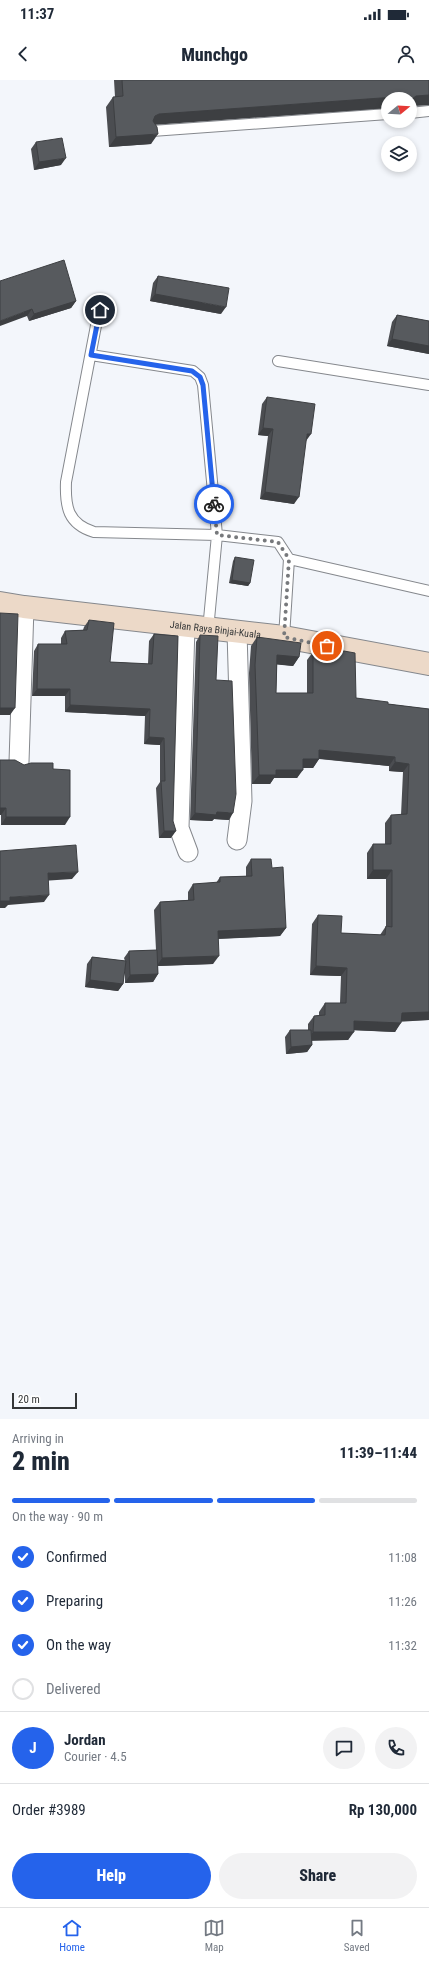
<!DOCTYPE html>
<meta charset="utf-8">
<style>
:root{--surface:#fff;--page:#f2f2f3;--text:#1f2937;--muted:#747a83;--line:#e0e1e3;--accent:#2563eb}
body{margin:0;font-family:"Roboto Condensed",sans-serif;background:var(--page);color:var(--text);height:100vh;display:flex;flex-direction:column;font-size:15px;white-space:nowrap}
*{box-sizing:border-box;margin:0}
p{font-size:13px;color:var(--muted)}
.icon{flex:none;width:22px;height:22px;fill:none;stroke:currentColor;stroke-width:2;stroke-linecap:round;stroke-linejoin:round}
.map{position:relative;height:1339px;overflow:hidden}
.side{display:flex;flex-direction:column;background:var(--surface);flex:1}
.side>*{flex:none}
.needle{width:26px;rotate:72deg}
.fabs{position:absolute;left:381px;top:12px;display:grid;gap:8px}
.fabs a{display:grid;place-items:center;width:36px;height:36px;border-radius:50%;background:var(--surface);box-shadow:0 2px 6px #0003;font-size:20px}
.scale{position:absolute;left:12px;bottom:10px;width:65px;box-sizing:border-box;padding-left:4px;border:2px solid #343637;border-top:0;font-size:11px;line-height:14px;white-space:nowrap;color:#343637;-webkit-text-stroke:3px #fff;paint-order:stroke}
.pin{position:absolute;display:grid;place-items:center;width:34px;height:34px;color:#fff;margin:-17px;border:2px solid #fff;border-radius:50%;box-shadow:0 1px 4px #0007}
.courier{position:absolute;display:grid;place-items:center;width:40px;height:40px;margin:-20px;border:3px solid #2563eb;border-radius:50%;background:#fff;color:#222;box-shadow:0 1px 5px #0007}
.overview em{font-style:normal;font-weight:800}
.overview div{display:flex;flex-direction:column-reverse}
.overview{display:flex;align-items:center;justify-content:space-between;height:68px;padding:0 12px}
h1{font-size:26px;font-weight:800;line-height:30px}
.bar{display:grid;grid-template-columns:repeat(4,1fr);gap:6px 4px;align-content:center;height:48px;padding:0 12px}
.bar i{height:5px;border-radius:3px;background:var(--line)}
.bar .current{background:var(--accent)}
.bar p{grid-column:span 4}
.line{display:flex;align-items:center;gap:10px;padding:0 12px;border-top:1px solid var(--line)}
.line div{flex:1}
.round{display:grid;place-items:center;flex:none;width:42px;height:42px;border-radius:21px;background:var(--page)}
ol{padding:0 12px;list-style:none}
li{display:flex;align-items:center;gap:12px;height:44px}
li p{margin-inline-start:auto}
li .icon{padding:4px;border-radius:50%;background:var(--accent);color:#fff;stroke-width:4}
li:last-child{color:var(--muted)}
li i{width:22px;height:22px;border:2px solid var(--line);border-radius:50%}
.action{display:flex;gap:8px;margin-top:auto;padding:8px 12px}
.action a{flex:1;height:46px;border-radius:24px;background:var(--accent);color:#fff;font-size:16px;font-weight:800;line-height:46px;text-align:center}
.action a+a{background:var(--page);color:var(--text)}
.status{display:flex;justify-content:space-between;align-items:center;height:28px;padding:0 20px;background:var(--surface);direction:ltr}
.status svg{height:11px;fill:currentColor}
header{display:flex;justify-content:space-between;align-items:center;height:52px;padding:0 12px;background:var(--surface);font-size:18px;font-weight:800}
.dock{display:flex;justify-content:space-around;align-items:center;height:56px;border-top:1px solid var(--line);background:var(--surface);font-size:11px;color:var(--muted)}
.dock a{display:grid;justify-items:center;gap:2px}
.dock .current{color:var(--accent)}
.map>svg:first-child{display:block}
</style>
<div class="status"><b>11:37</b><svg viewBox="0 0 49 12"><path d="M0 12V9h3v3zM5 12V6h3v6zM10 12V3h3v9zM15 12V0h3v12zM26 1h20v11H26zM47 4h2v5h-2z"/></svg></div>
<header><svg class="icon" aria-label="back" viewBox="0 0 24 24"><path d="M15 5l-7 7 7 7"/></svg>Munchgo<svg class="icon" aria-label="person" viewBox="0 0 24 24"><circle cx="12" cy="8" r="4"/><path d="M4 21q1-7 8-7t8 7"/></svg></header>
<div class="map">
<svg width="429" height="1339" viewBox="0 0 429 1339">
<rect width="100%" height="100%" fill="#f3f6fb"/>
<g fill="none" stroke-linecap="round" stroke-linejoin="round">
<defs>
<path id="lane" d="M 410,33 L 429,31
M 152,51 L 388,34
M 99,230 L 66,402 C 65,427 68,444 94,452 L 217,455 L 278,462 L 289,479 L 284,557
M 91,275 L 193,291 L 200,297 L 203,305 L 217,455 L 208,550
M 278,281 L 429,305
M 289,479 L 429,511"/>
<path id="street" d="M 185,546 L 179,748 L 188,772
M 19,682 L 24,527
M 237,760 L 242,721 L 237,552"/>
<g id="secondary">
<path id="s1" d="M 0,523 L 24,527 L 284,557 L 429,584"/>
</g>
</defs>
<!-- lane casing -->
<use href="#lane" stroke="#85888d" stroke-width="12"/>
<!-- street casing -->
<use href="#street" stroke="#85888d" stroke-width="21"/>
<!-- secondary casing -->
<use href="#secondary" stroke="#85888d" stroke-width="24"/>
<!-- lane -->
<use href="#lane" stroke="#fff" stroke-width="10"/>
<!-- street -->
<use href="#street" stroke="#fff" stroke-width="19"/>
<!-- secondary -->
<use href="#secondary" stroke="#ecd9c8" stroke-width="22"/>
</g>
<!-- wall -->
<path fill="#4b4d51" d="M 114,0 L 429,0 L 428,25 L 410,26 L 410,19 L 388,19 L 388,28 L 155,44 L 151,64 L 109,67 L 106,27 L 113,17 L 115,17 Z
M 36,62 L 61,85 L 34,90 L 31,69 Z
M 158,196 L 221,234 L 150,221 L 153,203 Z
M 0,201 L 76,221 L 71,228 L 29,241 L 27,236 Z
M 397,235 L 429,241 L 429,274 L 387,266 L 392,242 Z
M 267,317 L 306,360 L 294,424 L 260,419 L 268,356 L 258,355 L 262,324 Z
M 235,477 L 250,503 L 248,506 L 229,503 L 233,481 Z
M 89,540 L 110,582 L 148,584 L 149,561 L 154,554 L 178,556 L 171,758 L 159,758 L 156,708 L 160,702 L 160,665 L 144,664 L 145,636 L 65,632 L 65,616 L 32,616 L 34,571 L 38,564 L 61,564 L 61,558 L 65,551 L 83,550 L 84,547 Z
M 200,555 L 216,600 L 229,740 L 214,739 L 212,741 L 190,740 L 196,562 Z
M 257,557 L 299,577 L 293,586 L 277,584 L 276,613 L 307,613 L 307,580 L 313,572 L 356,618 L 388,624 L 429,629 L 429,940 L 401,941 L 395,952 L 354,950 L 348,960 L 312,960 L 312,965 L 307,972 L 286,974 L 285,957 L 290,950 L 308,950 L 308,944 L 314,936 L 319,935 L 319,932 L 325,923 L 340,923 L 341,896 L 310,895 L 312,844 L 318,835 L 341,853 L 380,855 L 386,846 L 386,799 L 367,799 L 367,773 L 373,764 L 385,764 L 385,743 L 391,735 L 401,735 L 403,692 L 389,691 L 389,686 L 319,679 L 313,688 L 303,688 L 297,698 L 274,698 L 270,704 L 252,704 L 249,593 L 251,566 Z
M 0,680 L 24,685 L 53,689 L 65,745 L 1,745 L 1,735 L 0,735 Z
M 251,779 L 272,788 L 286,848 L 280,856 L 218,859 L 213,884 L 158,886 L 158,894 L 153,902 L 125,903 L 125,888 L 123,904 L 118,911 L 85,907 L 87,884 L 92,877 L 125,881 L 124,878 L 129,871 L 156,870 L 154,830 L 160,822 L 188,820 L 188,812 L 193,804 L 216,803 L 220,797 L 246,796 L 246,787 Z"/>
<!-- shaded-wall -->
<path fill="#3d3f42" d="M 429,15 L 429,25 L 410,26 L 410,19 L 416,16 Z
M 395,17 L 394,19 L 388,19 L 388,28 L 152,45 L 148,46 L 155,36 L 159,34 Z
M 158,54 L 151,64 L 109,67 L 116,57 Z
M 66,78 L 61,85 L 34,90 L 39,82 Z
M 155,214 L 226,227 L 221,234 L 150,221 Z
M 76,221 L 71,228 L 29,241 L 34,234 Z
M 32,229 L 27,236 L 0,246 L 0,241 Z
M 392,259 L 429,266 L 429,274 L 387,266 Z
M 263,348 L 273,349 L 268,356 L 258,355 Z
M 307,354 L 311,354 L 306,361 Z
M 265,412 L 299,417 L 294,424 L 260,419 Z
M 232,500 L 250,503 L 248,506 L 229,503 Z
M 277,575 L 299,577 L 293,586 L 271,584 Z
M 37,609 L 70,609 L 65,616 L 32,616 Z
M 70,625 L 150,629 L 145,636 L 65,632 Z
M 0,628 L 15,628 L 10,635 L 0,635 Z
M 149,657 L 164,658 L 160,665 L 144,664 Z
M 319,670 L 395,677 L 389,686 L 313,678 Z
M 303,679 L 319,679 L 313,688 L 297,688 Z
M 395,682 L 409,684 L 403,692 L 389,691 Z
M 276,690 L 303,690 L 297,698 L 274,698 L 270,704 L 252,704 L 259,695 Z
M 0,728 L 6,728 L 1,735 L 0,735 Z
M 217,732 L 233,733 L 229,740 L 214,739 L 212,741 L 190,740 L 195,733 Z
M 6,737 L 70,737 L 65,745 L 1,745 Z
M 164,751 L 176,751 L 171,758 L 159,758 Z
M 373,790 L 392,790 L 386,799 L 367,799 Z
M 78,792 L 72,799 L 42,801 L 48,793 Z
M 49,815 L 44,822 L 8,825 L 5,828 L 0,828 L 0,821 L 10,817 Z
M 286,848 L 280,856 L 212,859 L 218,851 Z
M 219,876 L 213,884 L 157,886 L 162,878 Z
M 316,886 L 347,888 L 341,896 L 310,895 Z
M 158,894 L 153,902 L 125,903 L 130,895 Z
M 90,900 L 123,904 L 118,911 L 85,907 Z
M 429,932 L 429,940 L 396,942 L 402,933 Z
M 354,941 L 401,943 L 395,952 L 348,950 Z
M 313,952 L 354,952 L 348,960 L 307,961 Z
M 312,965 L 307,972 L 286,974 L 291,967 Z"/>
<!-- building -->
<path fill="#575a5e" stroke="#3d3f42" d="M 122,0 L 429,0 L 429,15 L 416,16 L 412,19 L 398,19 L 395,17 L 159,34 L 155,36 L 153,41 L 157,47 L 158,54 L 116,57 L 113,17 L 123,16 Z
M 62,58 L 66,78 L 39,82 L 36,62 Z
M 64,180 L 76,221 L 34,234 L 32,229 L 0,241 L 0,201 Z
M 158,196 L 229,208 L 226,227 L 155,214 Z
M 397,235 L 429,241 L 429,266 L 392,259 Z
M 267,317 L 315,324 L 311,354 L 307,354 L 299,417 L 265,412 L 273,349 L 263,348 Z
M 235,477 L 254,480 L 250,503 L 232,500 Z
M 0,533 L 18,534 L 15,628 L 0,628 Z
M 89,540 L 114,543 L 110,582 L 152,584 L 154,554 L 178,556 L 173,741 L 176,751 L 164,751 L 161,701 L 165,701 L 164,658 L 149,657 L 150,629 L 70,625 L 70,609 L 37,609 L 38,564 L 67,564 L 65,551 L 87,550 Z
M 200,555 L 218,556 L 216,600 L 232,601 L 236,714 L 233,733 L 217,732 L 216,735 L 195,733 Z
M 257,557 L 301,563 L 299,577 L 277,575 L 276,613 L 313,613 L 313,572 L 344,571 L 355,573 L 356,618 L 388,622 L 388,624 L 429,629 L 429,932 L 402,933 L 401,943 L 354,941 L 354,952 L 313,952 L 314,936 L 325,935 L 325,923 L 346,923 L 347,888 L 316,886 L 318,835 L 342,836 L 341,853 L 385,855 L 386,846 L 392,847 L 392,790 L 373,790 L 373,764 L 391,764 L 391,735 L 407,734 L 409,684 L 395,682 L 395,677 L 319,670 L 319,679 L 303,679 L 303,690 L 276,690 L 276,695 L 259,695 L 255,585 Z
M 0,680 L 15,680 L 24,685 L 31,683 L 53,683 L 53,689 L 70,690 L 70,737 L 6,737 L 6,728 L 0,728 Z
M 76,765 L 78,792 L 48,793 L 49,815 L 10,817 L 10,821 L 0,821 L 0,771 Z
M 251,779 L 271,779 L 272,788 L 283,787 L 286,848 L 218,851 L 219,876 L 162,878 L 160,822 L 194,820 L 193,804 L 220,802 L 220,797 L 252,796 Z
M 157,870 L 158,894 L 130,895 L 129,871 Z
M 92,877 L 126,881 L 123,904 L 90,900 Z
M 290,950 L 311,950 L 312,965 L 291,967 Z"/>
<g fill="none" stroke-linecap="round" stroke-linejoin="round">
<!-- done -->
<path stroke="#77797c" stroke-width="4" stroke-dasharray="0 7.2" d="M 214,424 L 217,455 L 278,462 L 289,479 L 284,557 L 327,566"/>
<!-- route -->
<path stroke="#2563eb" stroke-width="5" d="M 100,230 L 91,275 L 192,291 L 200,297 L 203,305 L 214,424"/>
</g>
<g text-anchor="middle" stroke-width="4" stroke-linejoin="round" paint-order="stroke">
<!-- street labels -->
<g font-size="10" fill="#343637" stroke="#fff">
<text dy="4" stroke="none"><textPath href="#s1" startOffset="217">Jalan Raya Binjai-Kuala</textPath></text>
</g>
</g>
</svg>
<div class="fabs">
<a><svg class="needle" viewBox="-14 -14 28 28"><path d="M0-13l5 13h-10z" fill="#e53935"/><path d="M0 13l5-13h-10z" fill="#747a83"/></svg></a>
<a><svg class="icon" aria-label="layers" viewBox="0 0 24 24"><path d="M12 4l9 5-9 5-9-5zM3 14l9 5 9-5"/></svg></a>
</div>
<div class="scale">20 m</div>
<div class="pin" style="left:327px;top:566px;background:#ea580c"><svg class="icon" aria-label="bag" viewBox="0 0 24 24"><path d="M5 8h14l-1 12H6zM9 8a3 3 0 0 1 6 0"/></svg></div>
<div class="pin" style="left:100px;top:230px;background:#1f2937"><svg class="icon" aria-label="home" viewBox="0 0 24 24"><path d="M3 11l9-7 9 7M6 9v11h12V9"/></svg></div>
<div class="courier" style="left:214px;top:424px"><svg class="icon" aria-label="bike" viewBox="0 0 24 24"><circle cx="6" cy="16" r="4"/><circle cx="18" cy="16" r="4"/><path d="M6 16l4-8h5l3 8M10 8l3 8H6M13 5h3"/></svg></div>
</div>
<section class="side">
<div class="overview"><div><h1>2 min</h1><p>Arriving in</p></div><em>11:39–11:44</em></div>
<div class="bar"><i class="current"></i><i class="current"></i><i class="current"></i><i></i><p>On the way · 90 m</p></div>
<ol>
<li><svg class="icon" aria-label="check" viewBox="0 0 24 24"><path d="M5 12l5 5 9-10"/></svg>Confirmed<p>11:08</p></li>
<li><svg class="icon" aria-label="check" viewBox="0 0 24 24"><path d="M5 12l5 5 9-10"/></svg>Preparing<p>11:26</p></li>
<li><svg class="icon" aria-label="check" viewBox="0 0 24 24"><path d="M5 12l5 5 9-10"/></svg>On the way<p>11:32</p></li>
<li><i></i>Delivered</li>
</ol>
<div class="line" style="height:72px"><b class="round" style="background:var(--accent);color:#fff">J</b><div><b>Jordan</b><p>Courier · 4.5</p></div><a class="round"><svg class="icon" aria-label="chat" viewBox="0 0 24 24"><path d="M4 5h16v11H9l-5 4z"/></svg></a><a class="round"><svg class="icon" aria-label="phone" viewBox="0 0 24 24"><path d="M5 4h4l2 5-3 2q2 4 5 5l2-3 5 2v4C11 20 4 13 5 4z"/></svg></a></div>
<div class="line" style="height:52px"><div>Order #3989</div><b>Rp 130,000</b></div>
<div class="action"><a>Help</a><a>Share</a></div>
</section>
<nav class="dock">
<a class="current"><svg class="icon" aria-label="home" viewBox="0 0 24 24"><path d="M3 11l9-7 9 7M6 9v11h12V9"/></svg>Home</a>
<a><svg class="icon" aria-label="map" viewBox="0 0 24 24"><path d="M3 6l6-2 6 2 6-2v14l-6 2-6-2-6 2zM9 4v14M15 6v14"/></svg>Map</a>
<a><svg class="icon" aria-label="saved" viewBox="0 0 24 24"><path d="M7 4h10v16l-5-4-5 4z"/></svg>Saved</a>
</nav>
